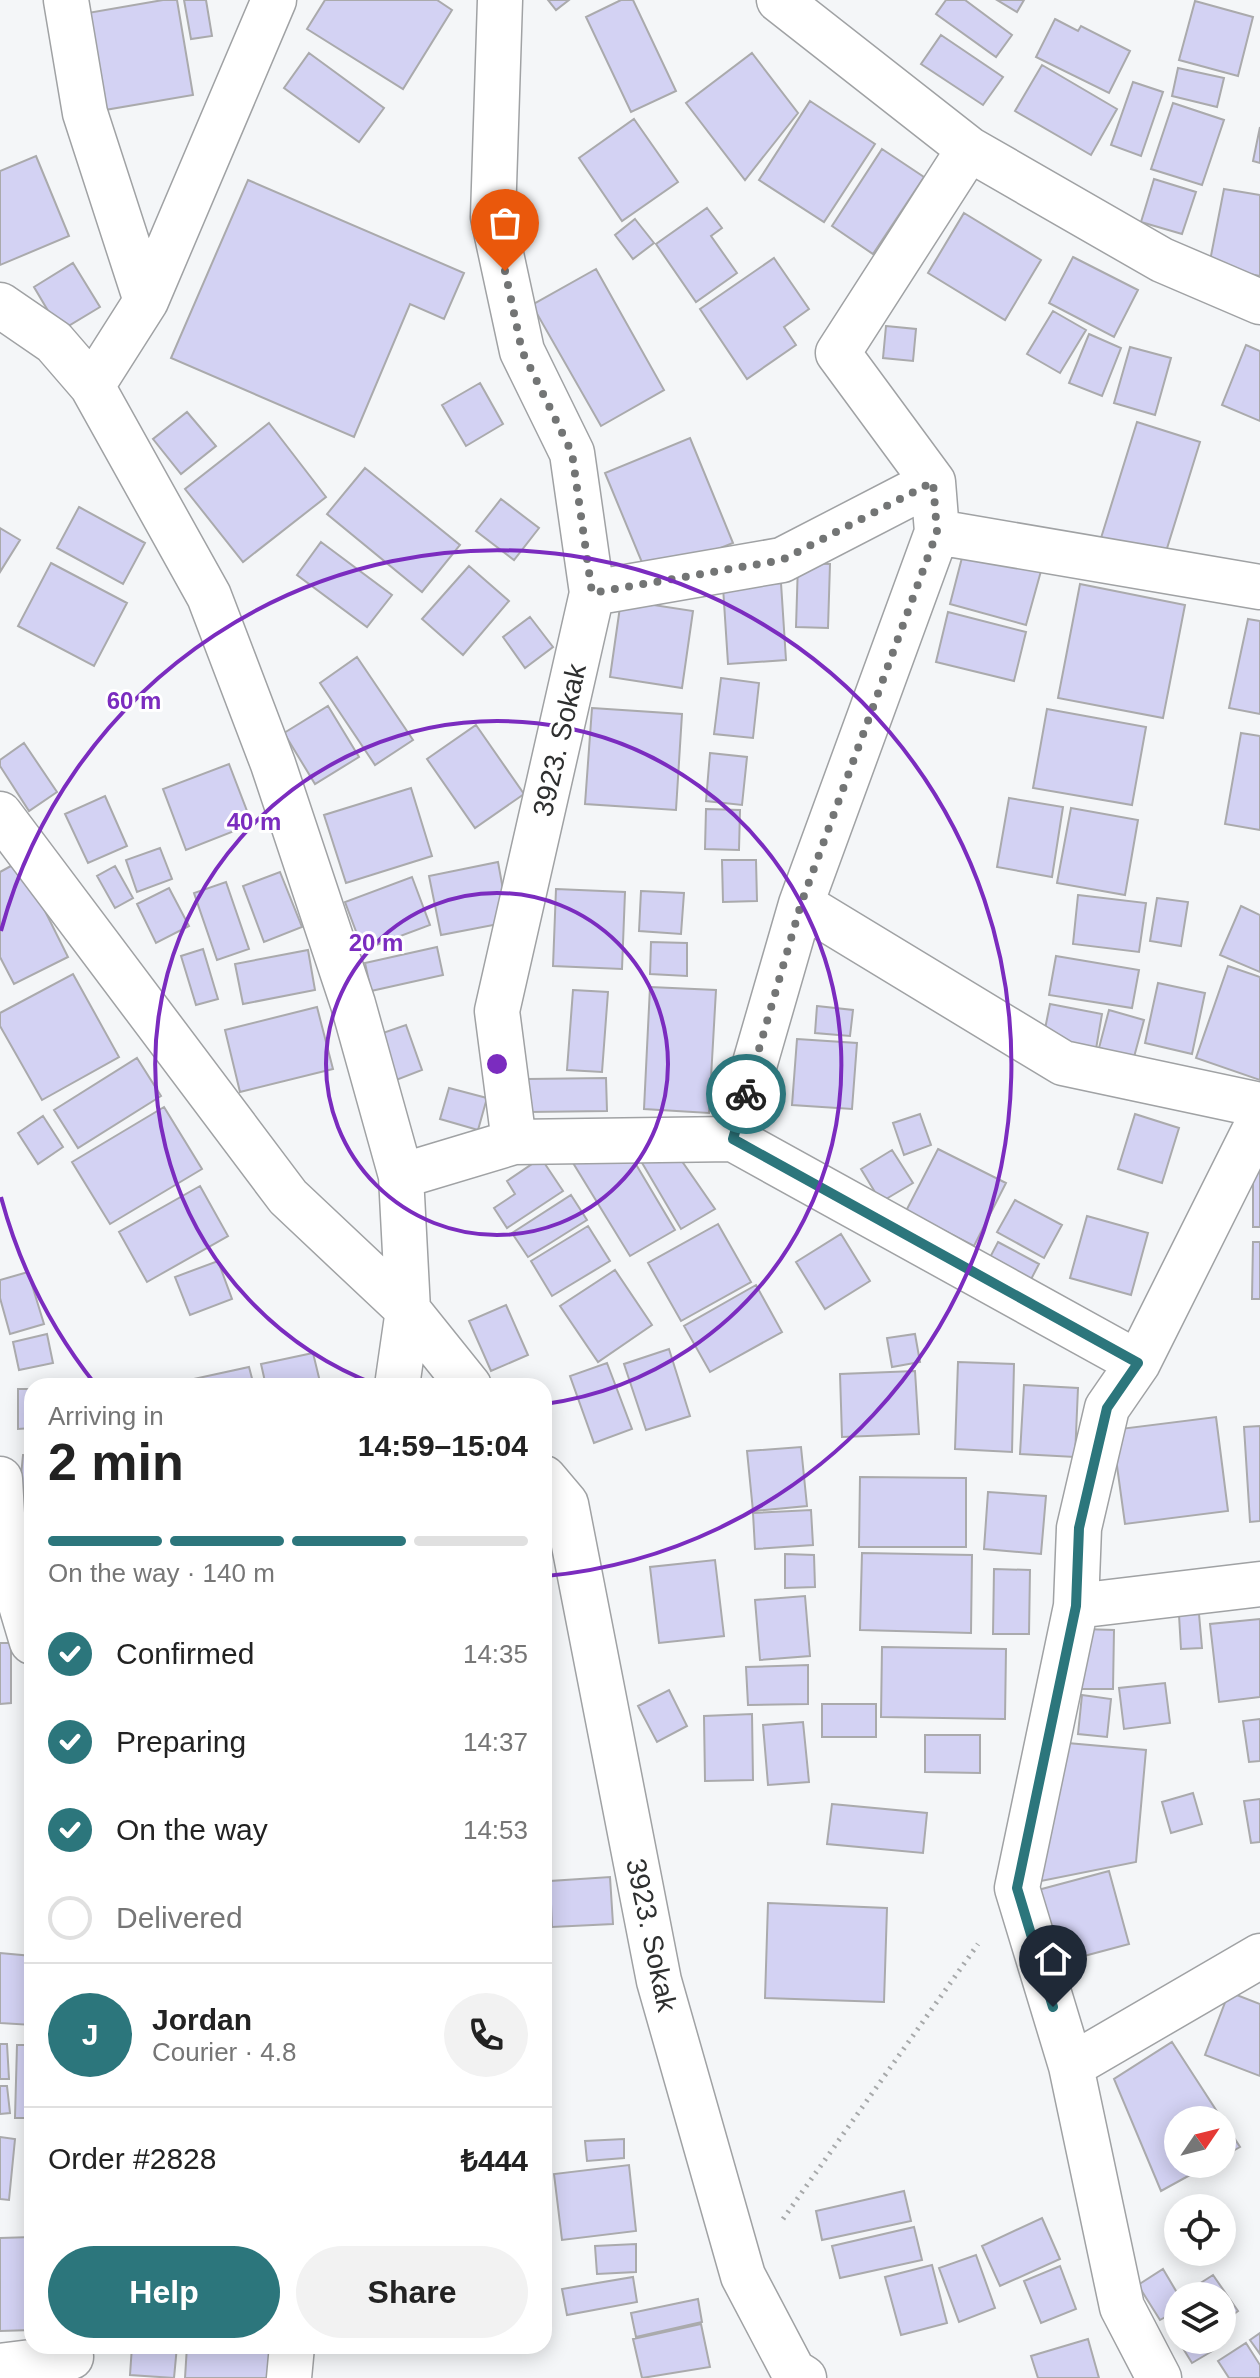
<!DOCTYPE html>
<meta charset="utf-8">
<style>
:root{--surface:#fff;--page:#f2f2f2;--text:#222;--muted:#767676;--line:#e0e0e0;--accent:#2c767c}
body{margin:0;font-family:Helvetica,sans-serif;background:var(--page);color:var(--text);height:100vh;display:flex;flex-direction:column;font-size:30px;white-space:nowrap}
*{box-sizing:border-box;margin:0}
p{font-size:26px;color:var(--muted)}
.icon{flex:none;width:44px;height:44px;fill:none;stroke:currentColor;stroke-width:2;stroke-linecap:round;stroke-linejoin:round}
.map{position:relative;flex:1;overflow:hidden}
.sheet{position:absolute;left:24px;top:1378px;width:528px;height:976px;display:flex;flex-direction:column;background:var(--surface);border-radius:24px;box-shadow:0 4px 20px #0003}
.sheet>*{flex:none}
.needle{width:52px;rotate:55deg}
.tools{position:absolute;left:1164px;top:2106px;display:grid;gap:16px}
.tools a{display:grid;place-items:center;width:72px;height:72px;border-radius:50%;background:var(--surface);box-shadow:0 4px 20px #0003;font-size:40px}
.pin{position:absolute;display:grid;place-items:center;width:68px;height:68px;color:#fff;margin:-82px -34px;border-radius:50% 50% 50% 0;rotate:-45deg;box-shadow:0 0 8px #0007}
.pin .icon{rotate:45deg}
.courier{position:absolute;display:grid;place-items:center;width:80px;height:80px;margin:-40px;border:6px solid #2c767c;border-radius:50%;background:#fff;color:#222;box-shadow:0 2px 10px #0007}
.summary em{font-style:normal;font-weight:600}
.summary div{display:flex;flex-direction:column-reverse}
.summary{display:flex;align-items:center;justify-content:space-between;height:136px;padding:0 24px}
h1{font-size:52px;font-weight:600;line-height:60px}
.bar{display:grid;grid-template-columns:repeat(4,1fr);gap:12px 8px;align-content:center;height:96px;padding:0 24px}
.bar i{height:10px;border-radius:6px;background:var(--line)}
.bar .selected{background:var(--accent)}
.bar p{grid-column:span 4}
.line{display:flex;align-items:center;gap:20px;padding:0 24px;border-top:2px solid var(--line)}
.line div{flex:1}
.round{display:grid;place-items:center;flex:none;width:84px;height:84px;border-radius:42px;background:var(--page)}
ol{padding:0 24px;list-style:none}
li{display:flex;align-items:center;gap:24px;height:88px}
li p{margin-inline-start:auto}
li .icon{padding:8px;border-radius:50%;background:var(--accent);color:#fff;stroke-width:4}
li:last-child{color:var(--muted)}
li i{width:44px;height:44px;border:4px solid var(--line);border-radius:50%}
.action{display:flex;gap:16px;margin-top:auto;padding:16px 24px}
.action a{flex:1;height:92px;border-radius:48px;background:var(--accent);color:#fff;font-size:32px;font-weight:600;line-height:92px;text-align:center}
.action a+a{background:var(--page);color:var(--text)}
.map>svg:first-child{display:block}
</style>
<div class="map">
<svg width="1260" height="2378" viewBox="0 0 1260 2378">
<rect width="100%" height="100%" fill="#f4f6f8"/>
<!-- building -->
<path fill="#d3d2f3" stroke="#aaaaac" stroke-width="2" d="M 163,0 L 177,0 L 193,95 L 99,111 L 82,14 Z
M 184,0 L 206,0 L 212,36 L 191,39 Z
M 325,0 L 437,0 L 452,10 L 403,89 L 307,29 Z
M 548,0 L 569,0 L 556,10 Z
M 621,0 L 633,0 L 676,91 L 631,112 L 586,17 Z
M 946,0 L 965,0 L 1012,35 L 996,57 L 936,14 Z
M 997,0 L 1024,0 L 1017,12 Z
M 1195,1 L 1253,17 L 1238,76 L 1179,60 Z
M 1055,19 L 1078,31 L 1081,26 L 1130,51 L 1109,93 L 1036,57 Z
M 941,35 L 1003,77 L 983,105 L 921,64 Z
M 309,53 L 384,108 L 359,142 L 284,88 Z
M 752,53 L 798,113 L 745,180 L 686,103 Z
M 1042,65 L 1117,109 L 1091,155 L 1015,111 Z
M 1178,68 L 1224,78 L 1217,107 L 1172,96 Z
M 1133,82 L 1163,92 L 1141,156 L 1111,145 Z
M 810,101 L 875,144 L 824,222 L 759,180 Z
M 1173,103 L 1224,120 L 1202,185 L 1151,169 Z
M 634,119 L 678,182 L 622,221 L 579,158 Z
M 1260,127 L 1260,163 L 1253,161 Z
M 882,149 L 924,177 L 873,254 L 832,226 Z
M 36,156 L 69,236 L 0,265 L 0,171 Z
M 1154,179 L 1196,192 L 1182,234 L 1141,222 Z
M 248,180 L 464,273 L 444,319 L 410,304 L 354,437 L 171,358 Z
M 1224,189 L 1260,195 L 1260,276 L 1209,266 Z
M 707,208 L 722,228 L 711,236 L 737,273 L 696,302 L 656,244 Z
M 964,213 L 1041,260 L 1005,320 L 928,273 Z
M 635,219 L 654,243 L 633,259 L 615,235 Z
M 1073,257 L 1138,290 L 1114,337 L 1049,303 Z
M 774,258 L 809,309 L 784,327 L 796,345 L 747,379 L 700,309 Z
M 73,263 L 100,307 L 60,331 L 34,287 Z
M 596,269 L 664,390 L 601,426 L 532,305 Z
M 1053,311 L 1086,330 L 1060,373 L 1027,354 Z
M 886,326 L 916,329 L 913,361 L 883,358 Z
M 1089,334 L 1121,348 L 1102,396 L 1069,383 Z
M 1246,345 L 1260,351 L 1260,421 L 1222,405 Z
M 1130,347 L 1171,358 L 1155,415 L 1114,403 Z
M 480,383 L 503,424 L 466,446 L 442,405 Z
M 187,412 L 216,446 L 181,474 L 153,439 Z
M 1137,422 L 1200,442 L 1164,558 L 1101,538 Z
M 269,423 L 326,497 L 243,562 L 185,489 Z
M 690,438 L 733,543 L 648,577 L 605,473 Z
M 365,468 L 460,545 L 422,592 L 327,514 Z
M 501,499 L 539,528 L 514,560 L 476,531 Z
M 79,507 L 145,543 L 123,584 L 57,548 Z
M 0,528 L 20,540 L 0,572 Z
M 321,542 L 392,595 L 367,627 L 297,575 Z
M 964,550 L 1041,571 L 1026,625 L 950,604 Z
M 51,563 L 127,603 L 94,666 L 18,626 Z
M 798,563 L 830,564 L 828,628 L 796,627 Z
M 469,566 L 509,601 L 463,655 L 422,619 Z
M 781,583 L 786,660 L 728,664 L 723,587 Z
M 1080,584 L 1185,605 L 1163,718 L 1058,698 Z
M 621,600 L 693,611 L 682,688 L 610,677 Z
M 948,612 L 1026,632 L 1014,681 L 936,662 Z
M 530,617 L 553,647 L 525,668 L 503,637 Z
M 1248,619 L 1260,621 L 1260,714 L 1229,708 Z
M 357,657 L 413,740 L 375,765 L 320,683 Z
M 721,678 L 759,683 L 753,738 L 714,734 Z
M 328,706 L 359,757 L 315,784 L 284,733 Z
M 592,708 L 682,714 L 676,810 L 585,804 Z
M 1047,709 L 1146,727 L 1132,805 L 1033,788 Z
M 476,725 L 524,794 L 475,828 L 427,759 Z
M 1241,733 L 1260,736 L 1260,830 L 1225,824 Z
M 24,743 L 57,792 L 29,811 L 0,766 L 0,760 Z
M 710,753 L 747,757 L 742,805 L 706,801 Z
M 229,764 L 252,824 L 186,850 L 163,789 Z
M 411,788 L 432,856 L 346,883 L 324,815 Z
M 105,796 L 127,846 L 88,863 L 65,814 Z
M 1009,798 L 1063,807 L 1052,877 L 997,867 Z
M 1071,808 L 1138,820 L 1125,895 L 1057,883 Z
M 706,809 L 740,810 L 739,850 L 705,849 Z
M 160,848 L 172,879 L 137,892 L 126,860 Z
M 722,860 L 756,860 L 757,901 L 723,902 Z
M 20,861 L 68,957 L 14,984 L 0,957 L 0,872 Z
M 498,862 L 509,922 L 441,935 L 429,876 Z
M 115,866 L 133,898 L 115,908 L 97,876 Z
M 280,872 L 302,927 L 264,942 L 243,886 Z
M 412,877 L 430,925 L 363,950 L 345,902 Z
M 226,882 L 249,949 L 217,960 L 194,893 Z
M 169,888 L 189,926 L 156,943 L 137,904 Z
M 556,889 L 625,892 L 622,969 L 553,966 Z
M 641,891 L 684,893 L 681,934 L 639,931 Z
M 1078,895 L 1146,903 L 1139,952 L 1073,944 Z
M 1157,898 L 1188,902 L 1181,946 L 1150,941 Z
M 1241,906 L 1260,915 L 1260,972 L 1220,955 Z
M 651,942 L 687,943 L 687,976 L 650,974 Z
M 437,947 L 443,975 L 371,991 L 365,963 Z
M 203,949 L 218,999 L 196,1005 L 181,956 Z
M 308,950 L 315,990 L 243,1004 L 235,964 Z
M 1056,956 L 1139,970 L 1132,1008 L 1049,995 Z
M 1228,966 L 1260,977 L 1260,1080 L 1196,1058 Z
M 73,974 L 119,1057 L 42,1100 L 0,1026 L 0,1013 Z
M 1158,983 L 1205,993 L 1192,1054 L 1145,1043 Z
M 650,987 L 716,990 L 709,1113 L 644,1109 Z
M 573,990 L 608,992 L 602,1072 L 567,1070 Z
M 1050,1004 L 1102,1014 L 1096,1049 L 1043,1039 Z
M 817,1006 L 853,1010 L 850,1036 L 815,1033 Z
M 317,1007 L 333,1069 L 240,1092 L 225,1030 Z
M 1109,1010 L 1144,1020 L 1134,1057 L 1099,1048 Z
M 406,1025 L 422,1070 L 391,1082 L 374,1036 Z
M 797,1039 L 857,1043 L 852,1109 L 792,1105 Z
M 137,1058 L 161,1096 L 78,1148 L 54,1110 Z
M 606,1078 L 607,1111 L 528,1112 L 528,1079 Z
M 449,1088 L 487,1098 L 478,1130 L 440,1119 Z
M 164,1107 L 202,1169 L 110,1224 L 72,1162 Z
M 920,1114 L 931,1145 L 904,1155 L 893,1123 Z
M 1135,1114 L 1179,1128 L 1162,1183 L 1118,1169 Z
M 43,1116 L 63,1147 L 38,1164 L 18,1133 Z
M 938,1149 L 1006,1183 L 974,1246 L 906,1211 Z
M 892,1150 L 913,1183 L 881,1202 L 861,1169 Z
M 628,1151 L 675,1230 L 630,1256 L 570,1158 Z
M 638,1156 L 679,1157 L 715,1209 L 681,1229 Z
M 541,1158 L 563,1191 L 507,1228 L 494,1208 L 515,1194 L 507,1181 Z
M 1253,1171 L 1260,1171 L 1260,1227 L 1253,1227 Z
M 200,1186 L 228,1236 L 147,1282 L 119,1232 Z
M 571,1195 L 587,1220 L 528,1257 L 512,1233 Z
M 1015,1200 L 1062,1225 L 1044,1258 L 997,1232 Z
M 1087,1216 L 1148,1233 L 1131,1295 L 1070,1278 Z
M 718,1224 L 751,1282 L 681,1321 L 648,1263 Z
M 588,1226 L 610,1261 L 552,1296 L 531,1261 Z
M 841,1234 L 870,1281 L 825,1309 L 796,1262 Z
M 998,1242 L 1039,1264 L 1027,1287 L 986,1265 Z
M 1253,1242 L 1260,1242 L 1260,1299 L 1252,1299 Z
M 218,1261 L 232,1299 L 190,1315 L 175,1277 Z
M 615,1270 L 652,1325 L 598,1362 L 560,1306 Z
M 28,1272 L 44,1324 L 10,1334 L 0,1298 L 0,1280 Z
M 756,1285 L 782,1332 L 710,1372 L 684,1326 Z
M 506,1305 L 528,1355 L 491,1371 L 469,1321 Z
M 47,1334 L 53,1363 L 19,1370 L 13,1342 Z
M 915,1334 L 920,1362 L 892,1367 L 887,1338 Z
M 669,1349 L 690,1416 L 646,1430 L 624,1364 Z
M 313,1353 L 321,1386 L 266,1386 L 261,1364 Z
M 958,1362 L 1014,1364 L 1012,1452 L 955,1449 Z
M 607,1363 L 632,1429 L 594,1443 L 570,1376 Z
M 249,1367 L 254,1386 L 190,1386 L 189,1380 Z
M 915,1371 L 919,1434 L 842,1437 L 840,1374 Z
M 1024,1385 L 1078,1388 L 1075,1457 L 1020,1454 Z
M 18,1389 L 32,1389 L 32,1428 L 18,1429 Z
M 1216,1417 L 1228,1511 L 1125,1524 L 1112,1430 Z
M 1260,1426 L 1260,1521 L 1250,1522 L 1244,1427 Z
M 801,1447 L 807,1506 L 753,1511 L 747,1451 Z
M 23,1455 L 32,1456 L 32,1498 L 19,1497 Z
M 860,1477 L 966,1478 L 966,1547 L 859,1547 Z
M 988,1492 L 1046,1496 L 1041,1554 L 984,1549 Z
M 30,1509 L 32,1510 L 32,1565 L 25,1564 Z
M 811,1510 L 813,1545 L 755,1549 L 753,1513 Z
M 862,1553 L 972,1555 L 971,1633 L 860,1630 Z
M 785,1554 L 814,1555 L 815,1587 L 785,1588 Z
M 715,1560 L 724,1636 L 659,1643 L 650,1567 Z
M 994,1569 L 1030,1570 L 1029,1634 L 993,1634 Z
M 805,1596 L 810,1656 L 760,1660 L 755,1600 Z
M 1199,1614 L 1202,1648 L 1181,1649 L 1179,1615 Z
M 1260,1619 L 1260,1697 L 1219,1702 L 1210,1624 Z
M 1082,1629 L 1114,1630 L 1113,1689 L 1082,1689 Z
M 0,1643 L 11,1643 L 11,1703 L 0,1704 Z
M 882,1647 L 1006,1649 L 1005,1719 L 881,1717 Z
M 808,1665 L 808,1704 L 748,1705 L 746,1667 Z
M 1165,1683 L 1170,1723 L 1124,1729 L 1119,1688 Z
M 669,1690 L 687,1726 L 657,1742 L 638,1706 Z
M 1082,1695 L 1111,1699 L 1107,1737 L 1078,1734 Z
M 822,1704 L 876,1704 L 876,1737 L 822,1737 Z
M 752,1714 L 753,1780 L 705,1781 L 704,1716 Z
M 1260,1719 L 1260,1761 L 1249,1762 L 1243,1721 Z
M 803,1722 L 809,1782 L 768,1785 L 763,1725 Z
M 925,1735 L 980,1735 L 980,1773 L 925,1772 Z
M 1056,1742 L 1146,1750 L 1136,1862 L 1026,1884 Z
M 1193,1793 L 1202,1824 L 1171,1833 L 1162,1802 Z
M 1260,1799 L 1260,1842 L 1251,1843 L 1244,1801 Z
M 832,1804 L 927,1813 L 923,1853 L 827,1844 Z
M 1109,1871 L 1129,1944 L 1058,1963 L 1038,1890 Z
M 610,1877 L 613,1924 L 552,1927 L 550,1881 Z
M 768,1903 L 887,1908 L 884,2002 L 765,1998 Z
M 0,1953 L 32,1956 L 32,2025 L 0,2023 Z
M 1229,1992 L 1260,2004 L 1260,2076 L 1205,2055 Z
M 1172,2042 L 1240,2147 L 1222,2157 L 1222,2120 L 1178,2120 L 1178,2164 L 1210,2164 L 1161,2191 L 1114,2079 Z
M 0,2044 L 7,2044 L 9,2079 L 0,2079 Z
M 17,2045 L 32,2045 L 32,2118 L 15,2118 Z
M 0,2086 L 7,2086 L 10,2113 L 0,2114 Z
M 0,2137 L 15,2139 L 9,2200 L 0,2199 Z
M 624,2139 L 624,2158 L 587,2161 L 585,2141 Z
M 629,2165 L 636,2231 L 562,2240 L 554,2174 Z
M 904,2191 L 911,2221 L 822,2240 L 816,2211 Z
M 1042,2218 L 1060,2259 L 1000,2286 L 982,2246 Z
M 914,2227 L 922,2260 L 840,2278 L 832,2246 Z
M 32,2237 L 32,2330 L 0,2331 L 0,2238 Z
M 636,2244 L 636,2272 L 597,2274 L 595,2246 Z
M 976,2255 L 995,2308 L 959,2322 L 939,2268 Z
M 932,2265 L 947,2323 L 901,2335 L 885,2277 Z
M 1060,2266 L 1076,2309 L 1041,2323 L 1024,2281 Z
M 1163,2269 L 1179,2296 L 1178,2310 L 1160,2320 L 1138,2285 Z
M 1213,2275 L 1238,2311 L 1222,2323 L 1222,2296 L 1191,2296 L 1188,2291 Z
M 633,2277 L 637,2302 L 567,2315 L 562,2289 Z
M 698,2299 L 702,2322 L 636,2337 L 631,2313 Z
M 1178,2318 L 1178,2340 L 1208,2340 L 1214,2350 L 1192,2363 L 1168,2324 Z
M 701,2324 L 710,2367 L 642,2378 L 633,2339 Z
M 1260,2333 L 1260,2354 L 1250,2340 Z
M 1088,2339 L 1099,2378 L 1038,2378 L 1031,2356 Z
M 1246,2343 L 1260,2365 L 1260,2378 L 1229,2378 L 1218,2361 Z
M 132,2346 L 177,2346 L 174,2378 L 130,2375 Z
M 187,2346 L 277,2346 L 275,2378 L 185,2378 Z"/>
<g fill="none" stroke-linecap="round" stroke-linejoin="round">
<defs>
<path id="minor" d="M 66,0 L 85,113 L 146,301 L 92,386 L 209,596 L 273,764 L 353,1004 L 401,1176
M 779,0 L 969,149 L 1162,260 L 1260,302
M 146,301 L 274,0
M 0,305 L 54,342 L 92,386
M 937,532 L 933,482 L 838,353 L 969,149
M 592,593 L 782,560 L 933,482
M 0,814 L 288,1197 L 408,1310 L 397,1386
M 801,904 L 1063,1063 L 1260,1105
M 733,1139 L 801,904 L 937,532 L 1260,587
M 514,1142 L 733,1139 L 1138,1363
M 469,1386 L 408,1310 L 401,1176 L 514,1142 L 497,1011 L 592,593 L 572,453 L 522,351 L 493,217 L 500,0
M 544,1478 L 566,1504 L 659,1981 L 743,2276 L 793,2371 L 804,2378
M 0,1479 L 4,1548 L 32,1642
M 1076,1606 L 1260,1584
M 1071,2066 L 1260,1956
M 0,2366 L 71,2357
M 289,2378 L 292,2346
M 1159,2378 L 1122,2307 L 1071,2066 L 1017,1888 L 1076,1606 L 1079,1528 L 1107,1408 L 1138,1363 L 1260,1119"/>
</defs>
<!-- minor casing -->
<use href="#minor" stroke="#a0a2a4" stroke-width="47"/>
<!-- path -->
<path stroke="#a7a9aa" stroke-width="5" stroke-dasharray="2 6" stroke-linecap="butt" d="M 783,2219 L 978,1944"/>
<!-- minor -->
<use href="#minor" stroke="#fff" stroke-width="44"/>
</g>
<g fill="none" stroke-linecap="round" stroke-linejoin="round">
<!-- done -->
<path stroke="#737575" stroke-width="8" stroke-dasharray="0 14.4" d="M 505,271 L 522,351 L 572,453 L 592,593 L 782,560 L 933,482 L 937,532 L 801,904 L 746,1094"/>
<!-- route -->
<path stroke="#2c767c" stroke-width="10" d="M 746,1094 L 733,1139 L 1138,1363 L 1107,1408 L 1079,1528 L 1076,1606 L 1017,1888 L 1053,2007"/>
</g>
<!-- distance rings -->
<g fill="none" stroke="#7b2cbf" stroke-width="4">
<circle cx="497" cy="1064" r="171"/>
<path d="M377 1385A343 343 0 1 1 545 1404"/>
<path d="M95 1384A514 514 0 0 1 1 1197M1 931A514 514 0 1 1 546 1576"/>
</g>
<g text-anchor="middle" stroke-width="6" stroke-linejoin="round" paint-order="stroke">
<!-- street labels -->
<g font-size="28" fill="#2e2f2f" stroke="#fff">
<text transform="translate(559 740) rotate(-77)" y="10">3923. Sokak</text>
<text transform="translate(652 1935) rotate(78)" y="10">3923. Sokak</text>
</g>
</g>
<circle cx="497" cy="1064" r="12" fill="#7b2cbf" stroke="#fff" stroke-width="4"/>
<g font-size="24" text-anchor="middle" font-weight="bold" fill="#7b2cbf" stroke="#fff" stroke-width="6" stroke-linejoin="round" paint-order="stroke">
<text x="134" y="709">60 m</text>
<text x="254" y="830">40 m</text>
<text x="376" y="951">20 m</text>
</g>
</svg>
<div class="tools">
<a><svg class="needle" viewBox="-14 -14 28 28"><path d="M0-13l5 13h-10z" fill="#e53935"/><path d="M0 13l5-13h-10z" fill="#767676"/></svg></a>
<a><svg class="icon" aria-label="locate" viewBox="0 0 24 24"><circle cx="12" cy="12" r="6"/><path d="M12 2v4M12 18v4M2 12h4M18 12h4"/></svg></a>
<a><svg class="icon" aria-label="layers" viewBox="0 0 24 24"><path d="M12 4l9 5-9 5-9-5zM3 14l9 5 9-5"/></svg></a>
</div>
<div class="pin" style="left:505px;top:271px;background:#ea580c"><svg class="icon" aria-label="bag" viewBox="0 0 24 24"><path d="M5 8h14l-1 12H6zM9 8a3 3 0 0 1 6 0"/></svg></div>
<div class="pin" style="left:1053px;top:2007px;background:#1f2937"><svg class="icon" aria-label="home" viewBox="0 0 24 24"><path d="M3 11l9-7 9 7M6 9v11h12V9"/></svg></div>
<div class="courier" style="left:746px;top:1094px"><svg class="icon" aria-label="bike" viewBox="0 0 24 24"><circle cx="6" cy="16" r="4"/><circle cx="18" cy="16" r="4"/><path d="M6 16l4-8h5l3 8M10 8l3 8H6M13 5h3"/></svg></div>
<section class="sheet">
<div class="summary"><div><h1>2 min</h1><p>Arriving in</p></div><em>14:59–15:04</em></div>
<div class="bar"><i class="selected"></i><i class="selected"></i><i class="selected"></i><i></i><p>On the way · 140 m</p></div>
<ol>
<li><svg class="icon" aria-label="check" viewBox="0 0 24 24"><path d="M5 12l5 5 9-10"/></svg>Confirmed<p>14:35</p></li>
<li><svg class="icon" aria-label="check" viewBox="0 0 24 24"><path d="M5 12l5 5 9-10"/></svg>Preparing<p>14:37</p></li>
<li><svg class="icon" aria-label="check" viewBox="0 0 24 24"><path d="M5 12l5 5 9-10"/></svg>On the way<p>14:53</p></li>
<li><i></i>Delivered</li>
</ol>
<div class="line" style="height:144px"><b class="round" style="background:var(--accent);color:#fff">J</b><div><b>Jordan</b><p>Courier · 4.8</p></div><a class="round"><svg class="icon" aria-label="phone" viewBox="0 0 24 24"><path d="M5 4h4l2 5-3 2q2 4 5 5l2-3 5 2v4C11 20 4 13 5 4z"/></svg></a></div>
<div class="line" style="height:104px"><div>Order #2828</div><b>₺444</b></div>
<div class="action"><a>Help</a><a>Share</a></div>
</section>
</div>
